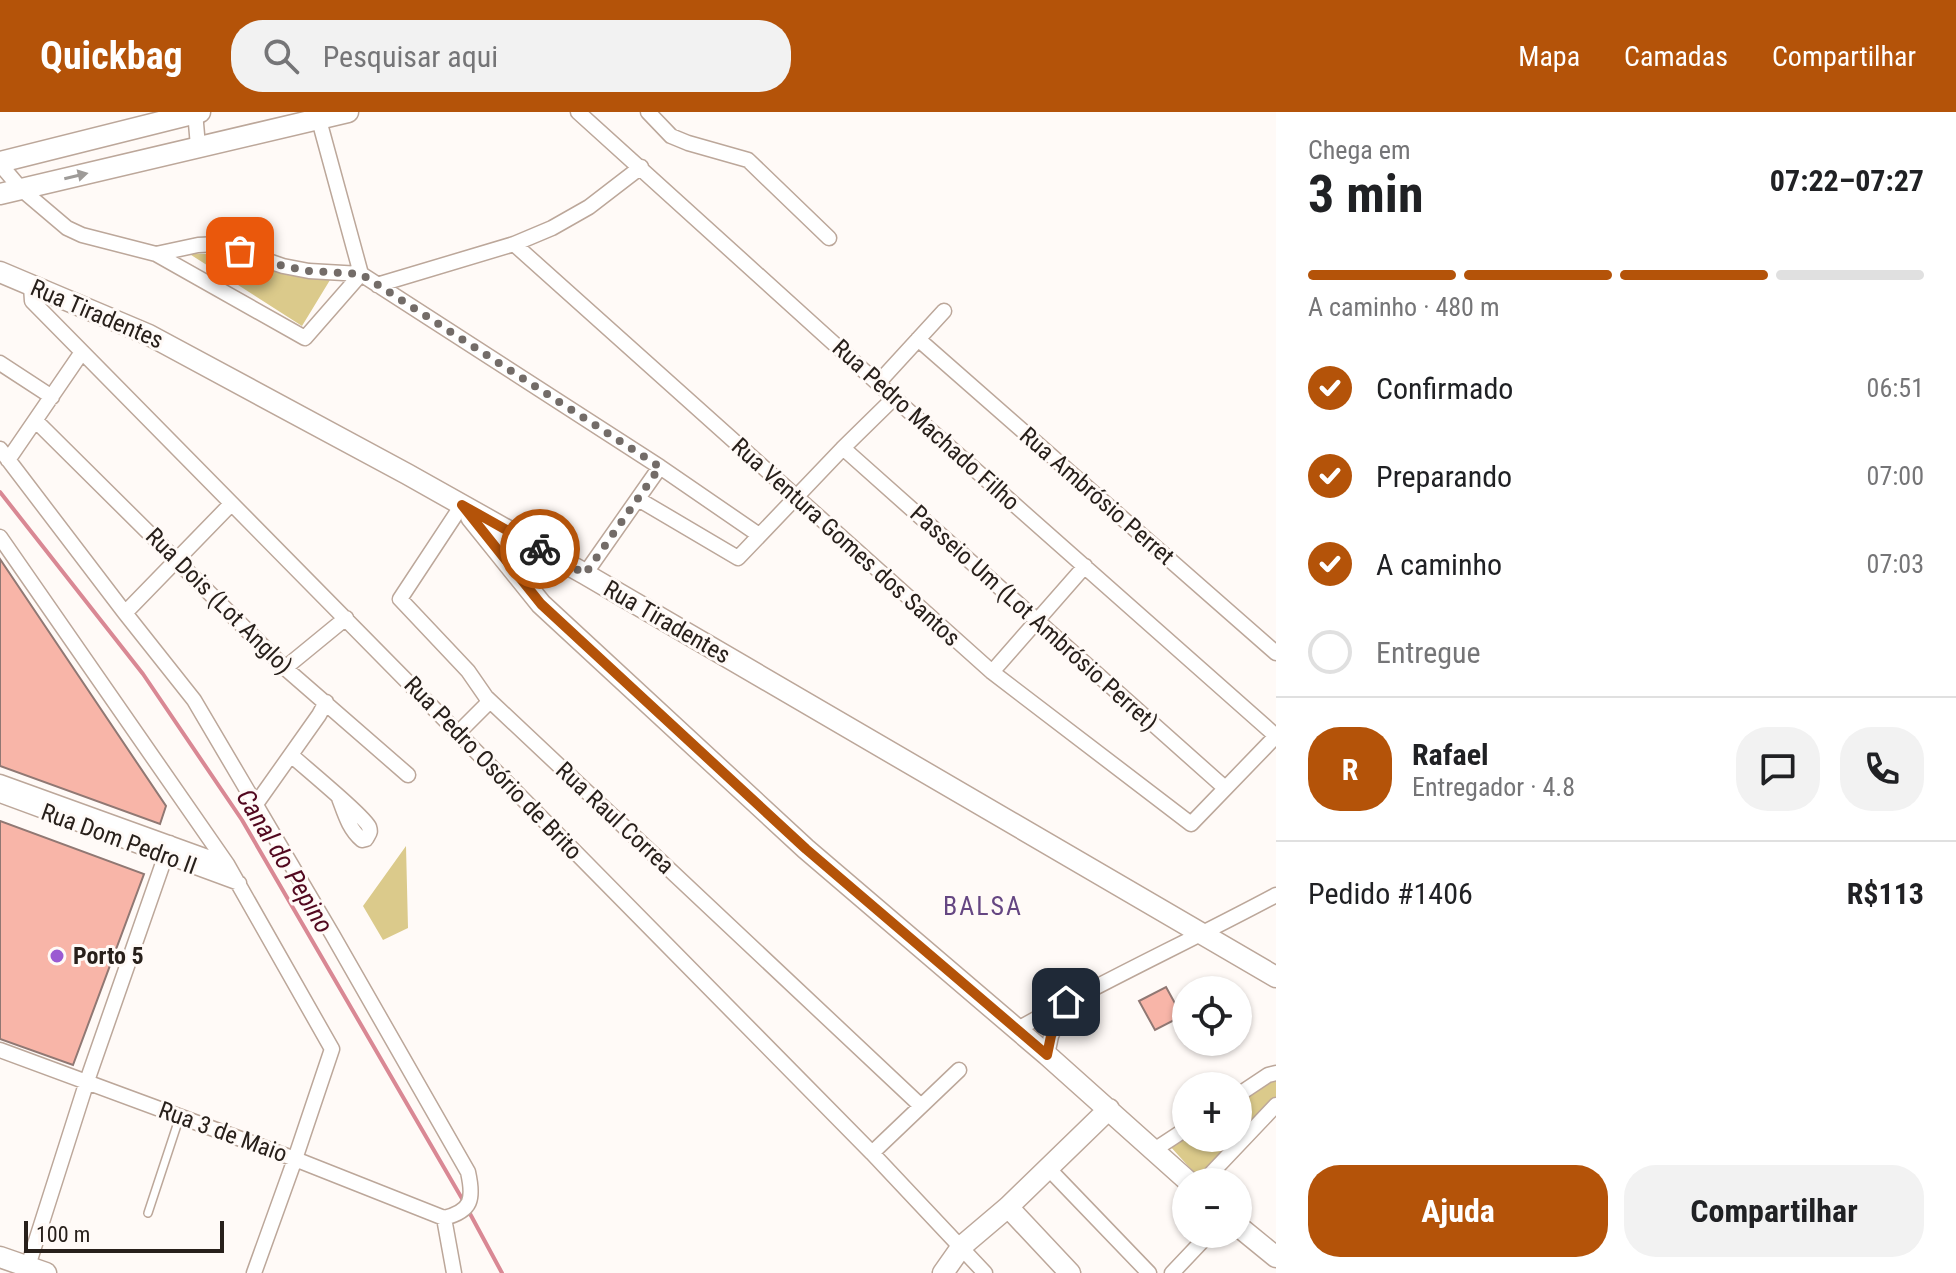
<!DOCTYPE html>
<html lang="pt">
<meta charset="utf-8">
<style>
:root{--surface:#fff;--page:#f2f2f2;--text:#202124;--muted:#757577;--line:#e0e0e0;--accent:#b45309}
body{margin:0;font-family:"Roboto Condensed",sans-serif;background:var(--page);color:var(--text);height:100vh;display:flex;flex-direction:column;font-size:30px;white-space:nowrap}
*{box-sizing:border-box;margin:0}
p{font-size:26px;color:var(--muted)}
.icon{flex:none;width:44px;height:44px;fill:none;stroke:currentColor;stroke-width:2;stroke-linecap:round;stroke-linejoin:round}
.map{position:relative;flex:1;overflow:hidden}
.details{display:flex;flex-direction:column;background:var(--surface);width:680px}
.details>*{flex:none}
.controls{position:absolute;left:1172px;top:864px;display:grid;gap:16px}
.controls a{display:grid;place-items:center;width:80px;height:80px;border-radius:50%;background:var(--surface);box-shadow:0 2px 6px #0004;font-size:40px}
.scale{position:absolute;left:24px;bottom:20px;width:200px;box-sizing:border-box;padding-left:8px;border:4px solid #28201b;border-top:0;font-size:22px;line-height:28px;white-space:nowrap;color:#28201b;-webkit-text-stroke:6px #fffaf7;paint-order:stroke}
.pin{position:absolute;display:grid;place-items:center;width:68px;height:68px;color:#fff;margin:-34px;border-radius:16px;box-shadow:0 4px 12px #0006}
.courier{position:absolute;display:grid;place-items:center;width:80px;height:80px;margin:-40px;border:6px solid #b45309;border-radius:50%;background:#fff;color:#222;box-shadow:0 2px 10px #0007}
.head em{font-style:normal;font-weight:700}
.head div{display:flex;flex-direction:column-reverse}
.head{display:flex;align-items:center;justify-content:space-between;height:136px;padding:0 32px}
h1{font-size:52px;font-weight:700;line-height:60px}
.bar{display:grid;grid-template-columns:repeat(4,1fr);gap:12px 8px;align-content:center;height:96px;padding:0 32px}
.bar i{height:10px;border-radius:6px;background:var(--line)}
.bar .on{background:var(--accent)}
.bar p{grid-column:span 4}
.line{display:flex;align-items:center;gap:20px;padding:0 32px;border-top:2px solid var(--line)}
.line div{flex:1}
.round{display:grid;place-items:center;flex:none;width:84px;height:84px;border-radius:32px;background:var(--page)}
ol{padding:0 32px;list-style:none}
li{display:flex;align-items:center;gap:24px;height:88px}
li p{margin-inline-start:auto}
li .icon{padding:8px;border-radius:50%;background:var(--accent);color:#fff;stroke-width:4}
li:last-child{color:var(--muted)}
li i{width:44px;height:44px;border:4px solid var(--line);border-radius:50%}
.button{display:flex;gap:16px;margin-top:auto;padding:16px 32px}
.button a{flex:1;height:92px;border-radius:32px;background:var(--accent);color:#fff;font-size:32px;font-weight:700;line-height:92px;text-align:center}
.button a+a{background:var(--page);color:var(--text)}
header{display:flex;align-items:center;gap:48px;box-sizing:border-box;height:112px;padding:0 40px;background:var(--accent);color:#fff}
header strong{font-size:38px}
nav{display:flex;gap:44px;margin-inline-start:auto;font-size:28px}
.search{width:560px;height:72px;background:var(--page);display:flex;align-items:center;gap:20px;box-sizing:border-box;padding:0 28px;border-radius:32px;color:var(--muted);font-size:30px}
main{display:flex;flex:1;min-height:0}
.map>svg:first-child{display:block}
</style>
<header>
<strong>Quickbag</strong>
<div class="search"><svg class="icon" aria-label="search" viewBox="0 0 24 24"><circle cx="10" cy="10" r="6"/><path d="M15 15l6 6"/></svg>Pesquisar aqui</div>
<nav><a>Mapa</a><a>Camadas</a><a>Compartilhar</a></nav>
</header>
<main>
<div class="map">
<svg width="1276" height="1161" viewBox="0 0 1276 1161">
<rect width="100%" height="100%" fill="#fffaf7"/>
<!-- green -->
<path fill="#dbca8b" d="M 188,141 L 206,142 L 288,163 L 330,168 L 302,214 Z
M 406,734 L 408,816 L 383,828 L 363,794 Z
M 1271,968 L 1276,968 L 1276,988 L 1199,1066 L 1169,1033 L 1186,1022 L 1186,1026 L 1238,1026 L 1238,989 Z"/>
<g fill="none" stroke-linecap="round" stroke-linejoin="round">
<!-- stream -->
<path stroke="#d98894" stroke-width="4" d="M 0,380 L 143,562 L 242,708 L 464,1090
M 468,1098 L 502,1161"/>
</g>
<!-- building -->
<path fill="#f8b5a8" stroke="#907873" stroke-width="2" d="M 0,447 L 166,694 L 160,712 L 0,654 Z
M 0,709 L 144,762 L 73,953 L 0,927 Z
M 1166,875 L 1182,904 L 1155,918 L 1139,889 Z"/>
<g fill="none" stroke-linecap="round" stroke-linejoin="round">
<defs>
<path id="lane" d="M 148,1101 L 180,1004"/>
<path id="street" d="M 195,0 L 198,34
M 578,0 L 894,286 L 1276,624
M 648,0 L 671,24 L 688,31 L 748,48 L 829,126
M 319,8 L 361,162
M 0,52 L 21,77 L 67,116 L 82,123 L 156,142 L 305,226 L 361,162
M 514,132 L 992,560 L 1191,712 L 1276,624
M 156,142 L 198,133 L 219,132 L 283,154 L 309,159 L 361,162 L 660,355 L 759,423
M 377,173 L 514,132 L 552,116 L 589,95 L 641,55
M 31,174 L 32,189 L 872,1041 L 985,1161
M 918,227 L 1276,541
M 0,251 L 52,285
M 878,271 L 944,199
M 36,309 L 285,556 L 408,663
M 843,336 L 1225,676
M 0,337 L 125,501 L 194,588 L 332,822 L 468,1060 C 474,1087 472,1099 444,1106
M 8,348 L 82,240
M 638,387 L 738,446 L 843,336 L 894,286
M 462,393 L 400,487 L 468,559 L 486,585 L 921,994
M 0,425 L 227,752 L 332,937 L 295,1047 L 254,1161
M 585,462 L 660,355
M 125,501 L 231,392
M 285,556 L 346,506
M 992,560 L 1085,454
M 458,621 L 490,589
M 291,643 C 303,654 365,705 369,715 C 371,721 369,721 366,727 L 362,728 C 349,717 345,702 339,686
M 0,670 L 227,752
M 0,683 L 239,771
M 256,692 L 319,603 L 326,590
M 1016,918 C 1101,870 1190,829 1276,783
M 0,938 L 295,1047 L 444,1106
M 1047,943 L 1051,924 L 1066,890
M 1238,983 L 1268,963 L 1276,961
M 1154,1038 L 1186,1017
M 872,1041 L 959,958
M 1047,1055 L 1149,1161
M 1203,1070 L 1276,993
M 444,1106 L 454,1161
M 28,1154 L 87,969 L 170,731
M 1172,1161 L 1209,1122"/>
<path id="secondary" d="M 0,50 L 200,0
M 0,82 L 348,0
M 0,160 L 149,223 L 407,362 L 585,462 L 1276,865
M 471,405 L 541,492 L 806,737 L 1047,943 L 1189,1070
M 1008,1095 L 1070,1161
M 1238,1114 L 1276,1145
M 0,1145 L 46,1161
M 943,1161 L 962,1134 L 1008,1095 L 1109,997"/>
</defs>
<!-- lane casing -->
<use href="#lane" stroke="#bca79a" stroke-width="10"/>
<!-- street casing -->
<use href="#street" stroke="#bca79a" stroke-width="17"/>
<!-- secondary casing -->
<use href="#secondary" stroke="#bca79a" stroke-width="23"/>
<!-- lane -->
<use href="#lane" stroke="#fff" stroke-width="7"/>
<!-- street -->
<use href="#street" stroke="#fff" stroke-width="14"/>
<!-- secondary -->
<use href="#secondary" stroke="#fff" stroke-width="20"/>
</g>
<!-- one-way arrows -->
<defs><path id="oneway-solid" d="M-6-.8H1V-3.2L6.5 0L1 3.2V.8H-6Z" transform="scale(2)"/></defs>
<use fill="#9e9b98" href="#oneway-solid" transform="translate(76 64) rotate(-13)"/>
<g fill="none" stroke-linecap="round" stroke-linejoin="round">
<!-- done -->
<path stroke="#736c68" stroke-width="8" stroke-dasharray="0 14.4" d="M 240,139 L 283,154 L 309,159 L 361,162 L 660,355 L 585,462 L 540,437"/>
<!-- route -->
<path stroke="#b45309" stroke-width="10" d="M 540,437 L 462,393 L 541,492 L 806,737 L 1047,943 L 1051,924 L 1066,890"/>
</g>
<!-- markers -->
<circle fill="#9b5bd2" stroke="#fffaf7" stroke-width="3" cx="57" cy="844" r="8"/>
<g text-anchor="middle" stroke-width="6" stroke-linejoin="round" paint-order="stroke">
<!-- street labels -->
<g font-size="24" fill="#28201b" stroke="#fffaf7">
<text transform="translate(97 202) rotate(23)" y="8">Rua Tiradentes</text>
<text transform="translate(926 313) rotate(42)" y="8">Rua Pedro Machado Filho</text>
<text transform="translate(1097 384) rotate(41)" y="8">Rua Ambrósio Perret</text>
<text transform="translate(846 430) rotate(42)" y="8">Rua Ventura Gomes dos Santos</text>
<text transform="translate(219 489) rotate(45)" y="8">Rua Dois (Lot Anglo)</text>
<text transform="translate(1034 506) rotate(42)" y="8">Passeio Um (Lot Ambrósio Perret)</text>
<text transform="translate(667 510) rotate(30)" y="8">Rua Tiradentes</text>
<text transform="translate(493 656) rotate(46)" y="8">Rua Pedro Osório de Brito</text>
<text transform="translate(615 706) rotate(43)" y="8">Rua Raul Correa</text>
<text transform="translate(119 727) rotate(20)" y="8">Rua Dom Pedro II</text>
<text transform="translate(223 1020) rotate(20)" y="8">Rua 3 de Maio</text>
</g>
<!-- poi labels -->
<g font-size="24" font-weight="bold" fill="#28201b" stroke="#fffaf7" text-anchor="start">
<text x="73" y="852">Porto 5</text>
</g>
<!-- water labels -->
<g font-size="26" font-style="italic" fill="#51071e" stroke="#fffaf7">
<text transform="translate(285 749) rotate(59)" y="9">Canal do Pepino</text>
</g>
<!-- neighbourhood labels -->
<g font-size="26" letter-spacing="2" fill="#654682" stroke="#fffaf7">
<text x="983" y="803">BALSA</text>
</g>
</g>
</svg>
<div class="controls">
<a><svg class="icon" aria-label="locate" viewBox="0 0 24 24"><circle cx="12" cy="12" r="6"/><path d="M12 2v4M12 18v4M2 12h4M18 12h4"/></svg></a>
<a>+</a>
<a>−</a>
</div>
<div class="scale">100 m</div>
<div class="pin" style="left:240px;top:139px;background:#ea580c"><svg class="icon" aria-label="bag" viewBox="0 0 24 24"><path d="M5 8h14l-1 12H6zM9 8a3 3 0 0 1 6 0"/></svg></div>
<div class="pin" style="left:1066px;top:890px;background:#1f2937"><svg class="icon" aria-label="home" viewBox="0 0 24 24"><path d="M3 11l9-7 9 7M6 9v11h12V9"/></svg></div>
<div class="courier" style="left:540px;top:437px"><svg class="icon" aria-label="bike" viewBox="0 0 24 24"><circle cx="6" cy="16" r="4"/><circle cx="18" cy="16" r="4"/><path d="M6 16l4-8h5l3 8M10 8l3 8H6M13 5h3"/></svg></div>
</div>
<section class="details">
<div class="head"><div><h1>3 min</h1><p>Chega em</p></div><em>07:22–07:27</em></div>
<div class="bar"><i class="on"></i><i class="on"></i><i class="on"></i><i></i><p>A caminho · 480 m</p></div>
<ol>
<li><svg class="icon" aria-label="check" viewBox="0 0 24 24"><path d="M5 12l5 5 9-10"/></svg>Confirmado<p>06:51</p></li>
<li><svg class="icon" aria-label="check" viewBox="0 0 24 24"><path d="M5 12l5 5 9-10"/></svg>Preparando<p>07:00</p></li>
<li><svg class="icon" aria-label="check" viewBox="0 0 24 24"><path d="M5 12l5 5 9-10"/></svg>A caminho<p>07:03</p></li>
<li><i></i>Entregue</li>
</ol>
<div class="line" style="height:144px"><b class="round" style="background:var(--accent);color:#fff">R</b><div><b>Rafael</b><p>Entregador · 4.8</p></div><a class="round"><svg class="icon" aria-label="chat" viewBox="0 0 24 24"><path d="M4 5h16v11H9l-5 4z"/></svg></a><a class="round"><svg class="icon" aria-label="phone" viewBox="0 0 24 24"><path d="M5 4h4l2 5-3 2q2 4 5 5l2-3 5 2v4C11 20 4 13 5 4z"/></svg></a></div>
<div class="line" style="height:104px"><div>Pedido #1406</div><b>R$113</b></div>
<div class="button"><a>Ajuda</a><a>Compartilhar</a></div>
</section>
</main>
